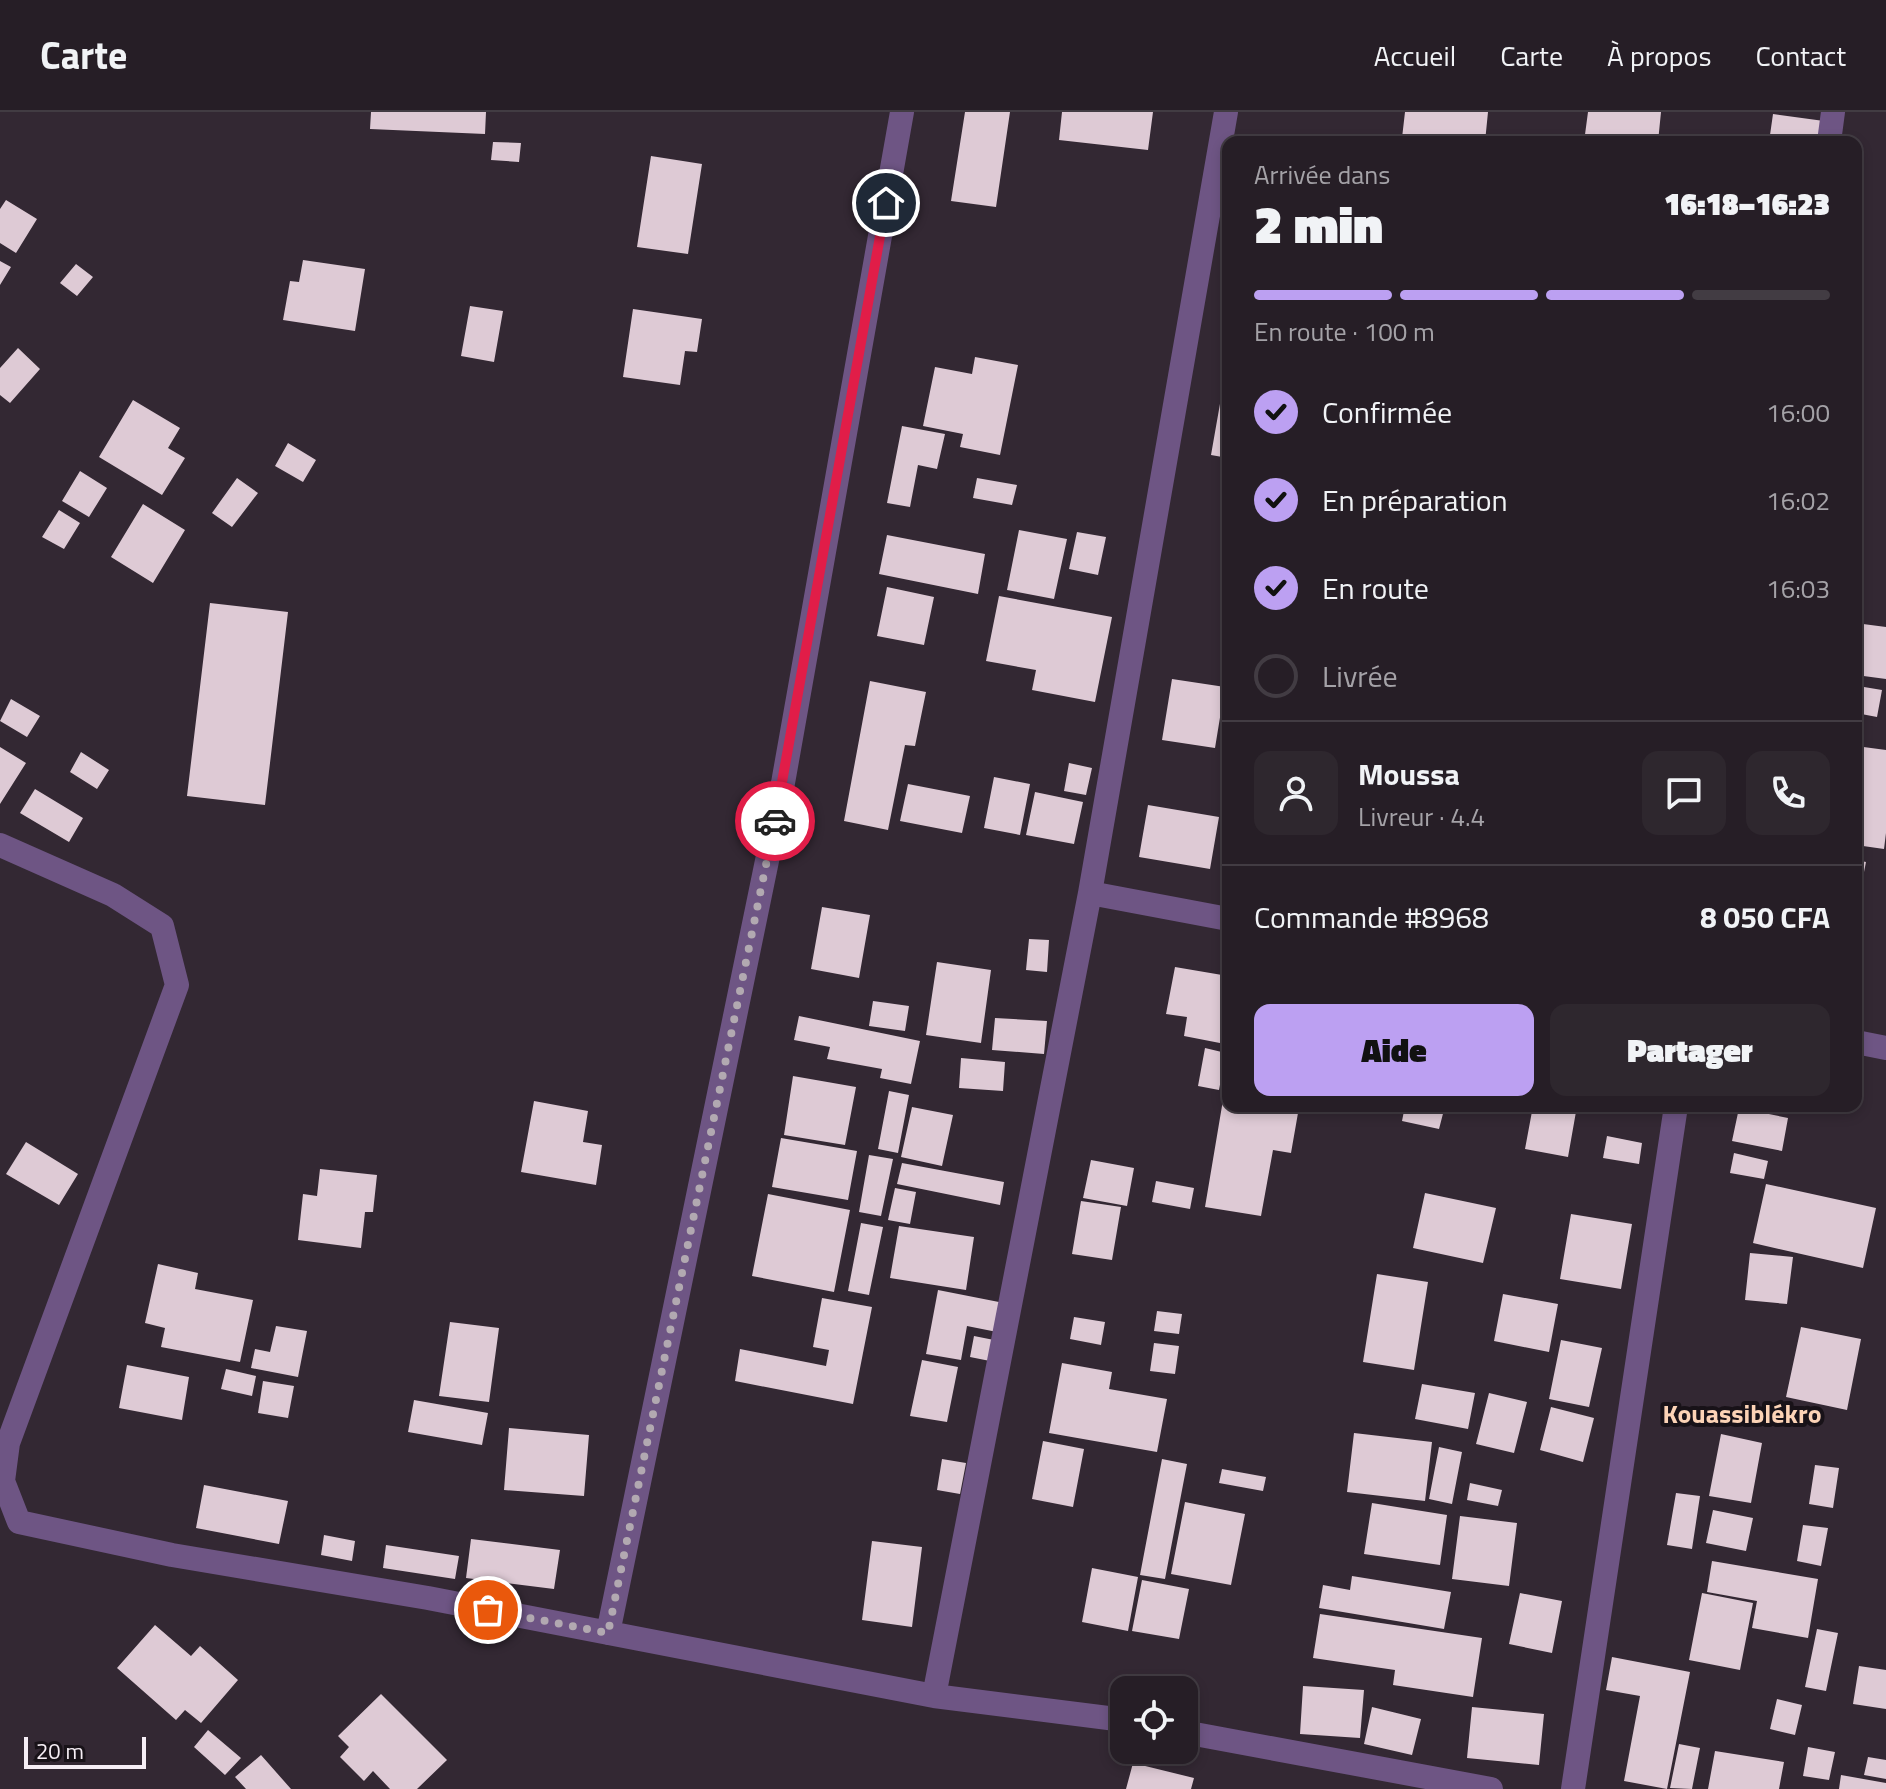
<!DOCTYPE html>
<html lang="fr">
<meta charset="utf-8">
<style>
:root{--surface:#261e26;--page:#2e272e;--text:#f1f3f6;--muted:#a4a2a7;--line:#423c43;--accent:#bca0f2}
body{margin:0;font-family:"Titillium Web",sans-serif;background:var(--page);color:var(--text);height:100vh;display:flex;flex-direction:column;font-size:30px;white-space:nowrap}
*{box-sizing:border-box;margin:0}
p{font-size:26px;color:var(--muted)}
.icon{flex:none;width:44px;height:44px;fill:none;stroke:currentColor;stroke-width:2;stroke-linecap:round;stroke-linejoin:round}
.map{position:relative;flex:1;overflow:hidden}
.details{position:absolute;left:1222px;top:24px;width:640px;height:976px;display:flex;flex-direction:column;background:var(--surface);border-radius:16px;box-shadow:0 4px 12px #0003,0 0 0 2px var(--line)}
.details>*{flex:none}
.buttons{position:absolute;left:1110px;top:1564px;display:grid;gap:16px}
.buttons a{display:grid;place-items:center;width:88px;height:88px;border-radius:16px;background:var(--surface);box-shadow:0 4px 12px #0003,0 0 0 2px var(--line);font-size:40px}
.scale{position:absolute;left:24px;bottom:20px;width:122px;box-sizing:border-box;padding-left:8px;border:4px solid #f6eef5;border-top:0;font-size:22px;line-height:28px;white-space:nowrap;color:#f6eef5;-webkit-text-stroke:6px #181218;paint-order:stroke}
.pin{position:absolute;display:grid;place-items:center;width:68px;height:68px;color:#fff;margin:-34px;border:4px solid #fff;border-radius:50%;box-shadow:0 2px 8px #0007}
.courier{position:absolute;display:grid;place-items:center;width:80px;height:80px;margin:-40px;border:6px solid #e11d48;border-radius:50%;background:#fff;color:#222;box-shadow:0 2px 10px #0007}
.head em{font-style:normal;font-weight:800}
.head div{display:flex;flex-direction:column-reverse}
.head{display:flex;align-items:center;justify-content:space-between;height:136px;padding:0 32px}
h1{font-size:52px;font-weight:800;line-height:60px}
.bar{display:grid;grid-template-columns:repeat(4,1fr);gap:12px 8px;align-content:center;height:96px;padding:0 32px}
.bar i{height:10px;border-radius:6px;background:var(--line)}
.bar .selected{background:var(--accent)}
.bar p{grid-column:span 4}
.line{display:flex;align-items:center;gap:20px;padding:0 32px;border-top:2px solid var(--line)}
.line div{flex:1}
.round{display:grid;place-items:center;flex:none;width:84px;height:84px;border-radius:16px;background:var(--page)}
ol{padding:0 32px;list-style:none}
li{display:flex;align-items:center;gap:24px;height:88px}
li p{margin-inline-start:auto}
li .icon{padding:8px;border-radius:50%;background:var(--accent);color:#111;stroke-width:4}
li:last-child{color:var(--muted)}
li i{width:44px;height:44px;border:4px solid var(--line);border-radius:50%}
.action{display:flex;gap:16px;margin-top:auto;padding:16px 32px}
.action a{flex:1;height:92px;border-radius:16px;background:var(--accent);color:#111;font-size:32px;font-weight:800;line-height:92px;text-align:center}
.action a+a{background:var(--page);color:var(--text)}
header{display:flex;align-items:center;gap:48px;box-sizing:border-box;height:112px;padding:0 40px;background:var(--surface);border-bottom:2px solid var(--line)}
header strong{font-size:38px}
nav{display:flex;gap:44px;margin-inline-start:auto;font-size:28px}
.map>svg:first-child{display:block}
</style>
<header>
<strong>Carte</strong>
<nav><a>Accueil</a><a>Carte</a><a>À propos</a><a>Contact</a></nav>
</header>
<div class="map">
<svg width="1886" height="1677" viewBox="0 0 1886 1677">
<rect width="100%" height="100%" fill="#332833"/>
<!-- building -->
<path fill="#decad5" d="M 371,0 L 486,0 L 485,22 L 370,17 Z
M 965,0 L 1010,0 L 996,95 L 951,89 Z
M 1062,0 L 1153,0 L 1148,38 L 1059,28 Z
M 1405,0 L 1488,0 L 1485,30 L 1432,30 L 1402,26 Z
M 1588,0 L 1661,0 L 1658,30 L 1584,30 Z
M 1773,2 L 1824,9 L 1821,30 L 1769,30 Z
M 493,30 L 521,31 L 519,50 L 491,48 Z
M 651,44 L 702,52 L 688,142 L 637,135 Z
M 6,88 L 37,107 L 16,141 L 0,131 L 0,97 Z
M 303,148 L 365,157 L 355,219 L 283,208 L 290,169 L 299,170 Z
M 0,149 L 11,155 L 0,173 Z
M 76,152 L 93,165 L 77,184 L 60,171 Z
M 470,194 L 503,199 L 494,250 L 461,244 Z
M 633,197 L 702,207 L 697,240 L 685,239 L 680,273 L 623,265 Z
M 18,236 L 40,257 L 10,291 L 0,283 L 0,256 Z
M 975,245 L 1018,253 L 1000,343 L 960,335 L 963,322 L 923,314 L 935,255 L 972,262 Z
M 1224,269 L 1228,270 L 1228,346 L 1211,343 Z
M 133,288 L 180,316 L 168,336 L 185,346 L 162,383 L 99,345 Z
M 902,314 L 945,322 L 937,357 L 918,353 L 910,395 L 887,391 Z
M 288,331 L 316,348 L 303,370 L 275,354 Z
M 80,359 L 107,376 L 89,405 L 62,389 Z
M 237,366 L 258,381 L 232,415 L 212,401 Z
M 977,366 L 1017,373 L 1012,393 L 973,386 Z
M 143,392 L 185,418 L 153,471 L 111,445 Z
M 59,398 L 80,411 L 64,437 L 42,425 Z
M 1019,418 L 1067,427 L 1054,487 L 1007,478 Z
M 1077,420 L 1106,425 L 1098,463 L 1069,457 Z
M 887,423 L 985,442 L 978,482 L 879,462 Z
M 887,475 L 934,485 L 924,533 L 877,524 Z
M 999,484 L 1112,505 L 1095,590 L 1032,578 L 1036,558 L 986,549 Z
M 210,491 L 288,500 L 265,693 L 187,684 Z
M 1863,512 L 1886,515 L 1886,567 L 1856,563 Z
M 1172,567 L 1225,575 L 1215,636 L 1162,628 Z
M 870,569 L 926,580 L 915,634 L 905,633 L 888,718 L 844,709 Z
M 1858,574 L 1882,578 L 1877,605 L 1856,601 Z
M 11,587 L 40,604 L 27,625 L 0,609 Z
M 1856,634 L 1886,638 L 1886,721 L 1884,737 L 1856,733 Z
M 0,635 L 26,651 L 0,692 Z
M 81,640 L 109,658 L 97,677 L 70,660 Z
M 1069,651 L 1092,656 L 1086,683 L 1064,679 Z
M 994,665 L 1030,672 L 1020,723 L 984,716 Z
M 908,672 L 970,684 L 962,721 L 900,709 Z
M 35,677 L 83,706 L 69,730 L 20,701 Z
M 1035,680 L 1083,690 L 1074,732 L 1026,723 Z
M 1148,693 L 1219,705 L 1210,757 L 1139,745 Z
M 1856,748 L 1866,750 L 1860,780 L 1856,780 Z
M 822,795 L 870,803 L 859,866 L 811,857 Z
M 1029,827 L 1049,828 L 1047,860 L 1026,858 Z
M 937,850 L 991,858 L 981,931 L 926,923 Z
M 1175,855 L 1228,864 L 1228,915 L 1225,932 L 1184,924 L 1187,905 L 1166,902 Z
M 873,889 L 909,894 L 905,919 L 869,914 Z
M 799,904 L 920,929 L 911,972 L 880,966 L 882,957 L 827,947 L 830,935 L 794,928 Z
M 995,906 L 1047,909 L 1044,942 L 992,938 Z
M 1205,936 L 1226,941 L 1219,978 L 1198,974 Z
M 961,946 L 1005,950 L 1003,979 L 959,976 Z
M 793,964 L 856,975 L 845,1033 L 784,1023 Z
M 889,979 L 909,983 L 898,1041 L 878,1037 Z
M 1223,988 L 1228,989 L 1228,994 L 1257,994 L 1298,1001 L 1291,1041 L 1273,1038 L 1261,1104 L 1205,1095 Z
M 534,989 L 588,999 L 583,1030 L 602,1033 L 596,1073 L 521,1060 Z
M 1405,994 L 1445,994 L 1439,1017 L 1402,1009 Z
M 1533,994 L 1577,994 L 1568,1045 L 1525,1037 Z
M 912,995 L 953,1003 L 942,1054 L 901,1045 Z
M 1739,996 L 1788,1006 L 1782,1039 L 1732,1029 Z
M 1607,1024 L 1642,1031 L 1639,1052 L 1603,1046 Z
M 781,1026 L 857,1039 L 848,1088 L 772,1075 Z
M 26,1030 L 78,1062 L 59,1093 L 6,1062 Z
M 1734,1041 L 1768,1049 L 1764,1067 L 1730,1061 Z
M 869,1043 L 893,1047 L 881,1104 L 859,1100 Z
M 1091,1048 L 1134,1056 L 1127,1094 L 1083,1086 Z
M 902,1051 L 1004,1070 L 1000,1093 L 897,1072 Z
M 320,1057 L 377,1063 L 373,1100 L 365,1100 L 361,1136 L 298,1128 L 303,1082 L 317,1084 Z
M 1156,1069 L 1194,1076 L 1190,1097 L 1152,1090 Z
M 1766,1072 L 1876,1096 L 1863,1156 L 1753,1131 Z
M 895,1076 L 916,1080 L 910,1112 L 888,1108 Z
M 1425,1081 L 1496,1096 L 1483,1151 L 1413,1136 Z
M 768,1082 L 850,1098 L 834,1180 L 752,1164 Z
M 1081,1089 L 1121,1095 L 1112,1148 L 1072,1142 Z
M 1571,1102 L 1632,1112 L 1621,1177 L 1560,1167 Z
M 861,1111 L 883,1115 L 869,1183 L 848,1179 Z
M 899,1114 L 974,1125 L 966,1178 L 890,1166 Z
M 1750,1141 L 1793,1145 L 1787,1192 L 1745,1188 Z
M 158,1152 L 198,1161 L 195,1177 L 253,1188 L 240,1250 L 161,1235 L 165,1216 L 145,1211 Z
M 1377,1162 L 1428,1170 L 1414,1258 L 1363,1250 Z
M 938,1178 L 1004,1191 L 997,1220 L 967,1214 L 961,1248 L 926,1242 Z
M 1503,1182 L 1558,1192 L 1549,1240 L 1494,1229 Z
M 822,1186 L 872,1195 L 853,1292 L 735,1269 L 740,1237 L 826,1254 L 829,1238 L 813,1235 Z
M 1157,1199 L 1182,1202 L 1179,1222 L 1154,1219 Z
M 1074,1205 L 1105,1210 L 1101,1233 L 1070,1227 Z
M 450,1210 L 499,1216 L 489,1290 L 439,1284 Z
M 276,1214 L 307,1219 L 298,1265 L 251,1256 L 255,1237 L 270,1240 Z
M 1801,1215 L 1861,1227 L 1847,1298 L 1786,1285 Z
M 974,1224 L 994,1228 L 990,1249 L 970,1245 Z
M 1561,1228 L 1602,1236 L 1589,1295 L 1549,1287 Z
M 1154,1231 L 1179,1234 L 1175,1262 L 1150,1259 Z
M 922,1248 L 958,1255 L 947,1310 L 910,1304 Z
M 1062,1251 L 1112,1260 L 1109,1277 L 1167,1287 L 1157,1340 L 1049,1321 Z
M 127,1253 L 189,1265 L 182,1308 L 119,1296 Z
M 226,1257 L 256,1264 L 252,1284 L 221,1277 Z
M 263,1269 L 294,1274 L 288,1306 L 258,1301 Z
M 1422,1272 L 1475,1281 L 1468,1317 L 1415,1307 Z
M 1489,1281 L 1527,1290 L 1514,1341 L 1476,1332 Z
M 414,1288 L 488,1301 L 482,1333 L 408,1320 Z
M 1551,1295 L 1594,1306 L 1583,1350 L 1540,1338 Z
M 509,1316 L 589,1323 L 584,1384 L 504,1378 Z
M 1354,1321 L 1432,1330 L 1425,1389 L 1347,1380 Z
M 1721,1322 L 1762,1331 L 1751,1391 L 1709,1384 Z
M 1043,1329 L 1084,1337 L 1073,1395 L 1032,1387 Z
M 1439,1335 L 1462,1340 L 1452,1392 L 1429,1387 Z
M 942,1347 L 966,1351 L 960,1382 L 937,1378 Z
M 1162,1347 L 1187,1352 L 1165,1467 L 1140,1463 Z
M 1815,1353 L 1839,1356 L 1833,1396 L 1809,1392 Z
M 1222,1357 L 1266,1365 L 1263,1379 L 1219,1371 Z
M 1470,1371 L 1502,1378 L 1498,1394 L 1467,1388 Z
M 204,1373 L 288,1389 L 279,1432 L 196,1416 Z
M 1676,1381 L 1700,1384 L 1692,1437 L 1667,1433 Z
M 1185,1390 L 1245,1402 L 1231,1473 L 1171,1462 Z
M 1372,1391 L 1447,1403 L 1440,1453 L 1364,1442 Z
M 1713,1398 L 1753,1406 L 1746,1439 L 1706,1431 Z
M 1460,1404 L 1517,1411 L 1509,1474 L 1452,1467 Z
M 1803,1413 L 1828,1416 L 1821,1454 L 1797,1449 Z
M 324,1423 L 355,1429 L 352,1449 L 321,1443 Z
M 471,1427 L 560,1438 L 554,1477 L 466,1466 Z
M 872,1429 L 922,1435 L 912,1515 L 862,1508 Z
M 386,1433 L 459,1444 L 455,1467 L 383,1456 Z
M 1712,1449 L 1818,1467 L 1808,1526 L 1752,1516 L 1757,1489 L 1707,1480 Z
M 1092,1456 L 1138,1465 L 1128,1519 L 1082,1510 Z
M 1352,1464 L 1451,1480 L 1444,1517 L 1319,1496 L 1323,1473 L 1350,1478 Z
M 1142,1468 L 1189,1477 L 1179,1527 L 1132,1519 Z
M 1520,1481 L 1562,1489 L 1552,1541 L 1509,1532 Z
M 1702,1481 L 1753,1491 L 1740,1558 L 1689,1548 Z
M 1320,1502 L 1482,1526 L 1473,1585 L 1393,1573 L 1395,1558 L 1313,1546 Z
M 155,1513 L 191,1544 L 200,1534 L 238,1568 L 201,1611 L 185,1598 L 176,1608 L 117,1556 Z
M 1817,1517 L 1838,1521 L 1826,1579 L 1805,1575 Z
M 1612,1545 L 1690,1560 L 1667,1677 L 1624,1669 L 1640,1584 L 1606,1578 Z
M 1859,1554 L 1886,1558 L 1886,1597 L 1853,1592 Z
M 1303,1574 L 1364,1578 L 1360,1626 L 1300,1622 Z
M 381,1582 L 447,1648 L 417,1677 L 390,1677 L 373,1659 L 364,1669 L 340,1645 L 349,1635 L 338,1624 Z
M 1777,1587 L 1802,1593 L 1795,1623 L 1770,1617 Z
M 1372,1595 L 1421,1607 L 1412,1643 L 1364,1632 Z
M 1472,1595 L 1544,1602 L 1539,1653 L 1467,1646 Z
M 208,1618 L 241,1646 L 225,1663 L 194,1635 Z
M 1679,1632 L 1700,1636 L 1692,1677 L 1670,1676 Z
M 1808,1635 L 1835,1640 L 1829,1668 L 1803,1664 Z
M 1715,1639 L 1784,1650 L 1779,1677 L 1708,1677 Z
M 261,1643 L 291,1677 L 246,1677 L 235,1665 Z
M 1868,1645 L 1886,1648 L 1886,1667 L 1864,1663 Z
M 1133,1651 L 1194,1666 L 1191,1677 L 1126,1677 Z
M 1841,1663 L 1886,1671 L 1886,1677 L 1839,1677 Z"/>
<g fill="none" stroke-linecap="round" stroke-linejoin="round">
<!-- minor -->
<path stroke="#6e5584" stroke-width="24" d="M 1226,0 L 1090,781 L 1228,807
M 1829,30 L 1833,0
M 0,733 L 113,783 L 162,814 L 177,873 L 8,1331 L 3,1369 L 19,1410 L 172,1443 L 428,1486 L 934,1584 L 1124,1608
M 1856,930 L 1886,936
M 608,1521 L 783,671 L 902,0
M 934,1584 L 1090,781
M 1184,1620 L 1491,1677
M 1573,1677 L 1676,994"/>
</g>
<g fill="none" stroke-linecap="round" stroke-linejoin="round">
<!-- done -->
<path stroke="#b2a9b1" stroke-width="8" stroke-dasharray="0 14.4" d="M 488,1498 L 608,1521 L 775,709"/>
<!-- route -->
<path stroke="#e11d48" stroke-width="10" d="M 775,709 L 886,91"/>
</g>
<g text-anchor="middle" stroke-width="8" stroke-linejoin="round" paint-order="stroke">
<!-- quarter labels -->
<g font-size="26" font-weight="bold" fill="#fcd3b6" stroke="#181218">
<text x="1742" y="1311">Kouassiblékro</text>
</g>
</g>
</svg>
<div class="buttons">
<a><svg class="icon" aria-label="locate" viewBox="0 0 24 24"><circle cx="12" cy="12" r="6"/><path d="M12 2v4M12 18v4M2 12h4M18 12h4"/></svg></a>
</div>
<div class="scale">20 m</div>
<div class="pin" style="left:488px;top:1498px;background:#ea580c"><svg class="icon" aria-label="bag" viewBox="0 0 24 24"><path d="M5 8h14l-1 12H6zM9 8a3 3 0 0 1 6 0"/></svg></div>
<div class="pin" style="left:886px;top:91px;background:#1f2937"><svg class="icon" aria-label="home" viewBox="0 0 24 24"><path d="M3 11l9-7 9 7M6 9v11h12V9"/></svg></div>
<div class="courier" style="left:775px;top:709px"><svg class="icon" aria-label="car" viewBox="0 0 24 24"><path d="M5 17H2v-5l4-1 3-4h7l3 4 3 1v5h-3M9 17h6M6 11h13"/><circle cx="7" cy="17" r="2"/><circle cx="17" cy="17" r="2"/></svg></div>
<section class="details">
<div class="head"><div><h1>2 min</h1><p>Arrivée dans</p></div><em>16:18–16:23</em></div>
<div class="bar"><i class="selected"></i><i class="selected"></i><i class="selected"></i><i></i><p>En route · 100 m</p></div>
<ol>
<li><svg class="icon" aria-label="check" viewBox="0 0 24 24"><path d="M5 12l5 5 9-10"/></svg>Confirmée<p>16:00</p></li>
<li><svg class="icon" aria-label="check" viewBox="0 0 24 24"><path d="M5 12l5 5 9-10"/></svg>En préparation<p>16:02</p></li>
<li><svg class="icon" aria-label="check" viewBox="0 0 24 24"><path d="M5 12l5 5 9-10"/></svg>En route<p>16:03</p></li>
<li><i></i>Livrée</li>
</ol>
<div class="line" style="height:144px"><a class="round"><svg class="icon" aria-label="person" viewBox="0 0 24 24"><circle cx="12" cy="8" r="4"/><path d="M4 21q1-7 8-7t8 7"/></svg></a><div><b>Moussa</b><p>Livreur · 4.4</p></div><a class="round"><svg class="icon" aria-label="chat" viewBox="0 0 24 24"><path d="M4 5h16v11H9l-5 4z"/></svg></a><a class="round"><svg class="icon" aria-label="phone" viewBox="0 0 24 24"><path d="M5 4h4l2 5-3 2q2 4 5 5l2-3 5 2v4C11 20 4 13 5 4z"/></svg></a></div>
<div class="line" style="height:104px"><div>Commande #8968</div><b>8 050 CFA</b></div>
<div class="action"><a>Aide</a><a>Partager</a></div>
</section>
</div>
